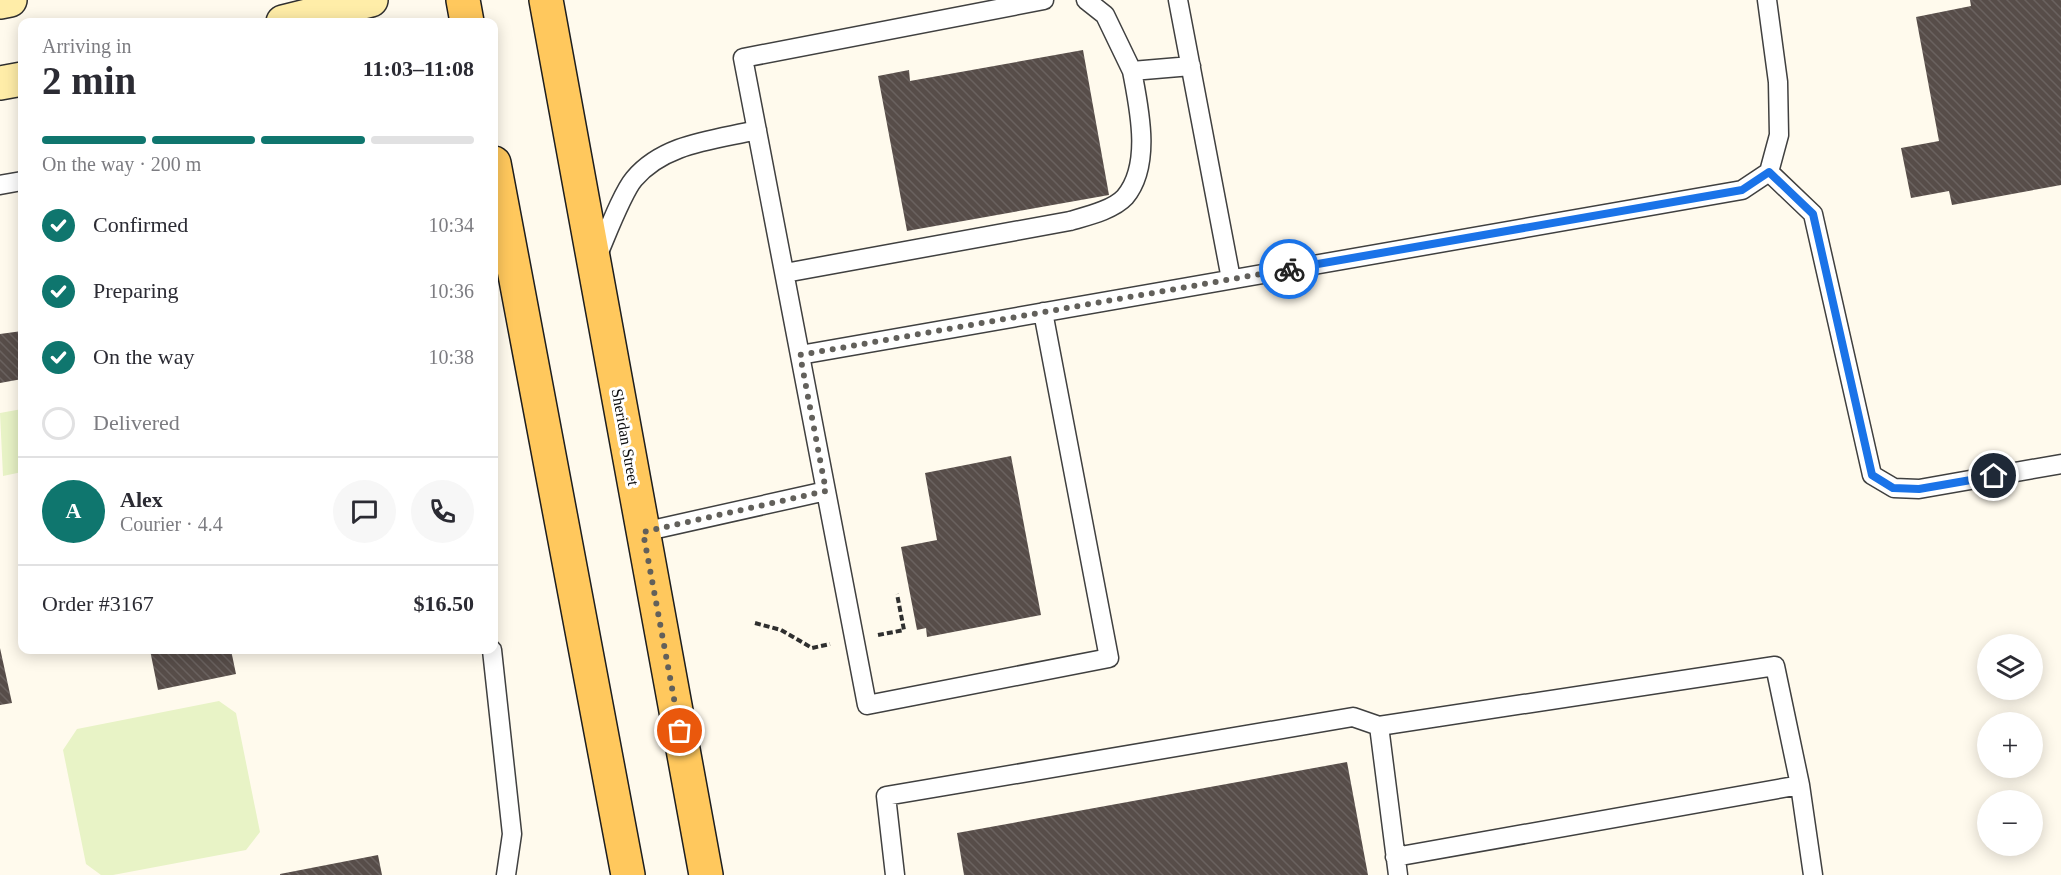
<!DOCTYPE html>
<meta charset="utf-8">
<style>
:root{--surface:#fff;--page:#f7f7f7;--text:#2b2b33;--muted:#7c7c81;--line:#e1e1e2;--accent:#0f766e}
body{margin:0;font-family:"Times New Roman",serif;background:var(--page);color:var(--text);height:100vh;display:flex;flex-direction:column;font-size:22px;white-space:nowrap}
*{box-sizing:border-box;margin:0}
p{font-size:20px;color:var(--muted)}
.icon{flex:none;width:33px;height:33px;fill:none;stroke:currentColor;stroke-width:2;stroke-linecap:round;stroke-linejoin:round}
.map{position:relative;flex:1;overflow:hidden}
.side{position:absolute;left:18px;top:18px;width:480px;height:636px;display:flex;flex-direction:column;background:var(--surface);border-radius:12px;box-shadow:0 3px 15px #0003}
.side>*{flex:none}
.tools{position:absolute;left:1977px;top:634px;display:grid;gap:12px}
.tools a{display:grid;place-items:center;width:66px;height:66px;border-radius:50%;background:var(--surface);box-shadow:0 3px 15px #0003;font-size:30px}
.pin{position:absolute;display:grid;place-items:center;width:51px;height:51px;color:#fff;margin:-26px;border:3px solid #fff;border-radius:50%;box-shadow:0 2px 6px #0007}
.courier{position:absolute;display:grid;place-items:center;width:60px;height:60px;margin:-30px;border:4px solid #1a73e8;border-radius:50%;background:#fff;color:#222;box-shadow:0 2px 8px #0007}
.head em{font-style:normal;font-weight:800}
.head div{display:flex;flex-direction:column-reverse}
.head{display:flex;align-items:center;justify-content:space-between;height:102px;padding:0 24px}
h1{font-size:39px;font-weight:800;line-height:45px}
.bar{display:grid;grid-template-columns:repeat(4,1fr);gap:9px 6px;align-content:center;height:72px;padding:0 24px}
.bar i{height:8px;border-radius:4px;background:var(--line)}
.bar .selected{background:var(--accent)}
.bar p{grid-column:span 4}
.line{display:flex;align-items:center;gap:15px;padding:0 24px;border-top:2px solid var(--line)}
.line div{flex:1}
.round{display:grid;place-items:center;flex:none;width:63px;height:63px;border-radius:32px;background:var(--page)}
ol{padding:0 24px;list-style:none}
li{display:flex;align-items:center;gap:18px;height:66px}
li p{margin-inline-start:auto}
li .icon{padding:6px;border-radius:50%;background:var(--accent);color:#fff;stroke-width:4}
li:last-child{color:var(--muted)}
li i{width:33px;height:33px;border:3px solid var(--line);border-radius:50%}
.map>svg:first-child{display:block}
</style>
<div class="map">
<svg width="2061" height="875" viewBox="0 0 2061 875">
<defs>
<pattern id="building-back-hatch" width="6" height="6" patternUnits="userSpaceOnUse" patternTransform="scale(1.5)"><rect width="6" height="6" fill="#574d49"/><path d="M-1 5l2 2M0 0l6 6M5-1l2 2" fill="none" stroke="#6a625f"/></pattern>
</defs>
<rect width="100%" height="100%" fill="#fffaed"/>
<!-- pitch -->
<path fill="#e8f3c6" d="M 22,409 L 22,472 L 3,476 L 0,413 Z
M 219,701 L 236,713 L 260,832 L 246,850 L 113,875 L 101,875 L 86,864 L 63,750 L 77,729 Z"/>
<!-- building -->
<path fill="url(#building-back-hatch)" d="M 1970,0 L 2061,0 L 2061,185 L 1952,205 L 1949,191 L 1911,198 L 1901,148 L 1939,141 L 1916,17 L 1971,6 Z
M 1083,50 L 1109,195 L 907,231 L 878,76 L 909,70 L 910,81 Z
M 22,331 L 22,379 L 0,383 L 0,334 Z
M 1011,456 L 1041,615 L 927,637 L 926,628 L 917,630 L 901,547 L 937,540 L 925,473 Z
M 0,648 L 12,703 L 0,705 Z
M 150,650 L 231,650 L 236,674 L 158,690 Z
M 1347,762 L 1368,875 L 964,875 L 957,833 Z
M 378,855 L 382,875 L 280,875 L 280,874 Z"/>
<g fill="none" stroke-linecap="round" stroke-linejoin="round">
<defs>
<path id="lane" d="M 1086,0 L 1105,15 L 1132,71 L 1191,66
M 1178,0 L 1231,279
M 1769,172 L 1813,214 L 1872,475 L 1894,488 L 1919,489 L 2061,464
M 0,185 L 22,181
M 596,259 C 605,239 622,193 634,179 C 664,143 715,140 757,130
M 785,273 L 1070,221 C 1087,216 1113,210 1125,197 C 1152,165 1139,108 1132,71
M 1043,312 L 1109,658 L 867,705 L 743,58 L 1044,0
M 800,355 L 1742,190 L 1769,172 L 1779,135 L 1778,82 L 1767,0
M 643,532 L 826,491
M 492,650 L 512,834 L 506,875
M 1379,726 L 1398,875
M 1395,857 L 1800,785
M 895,875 L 886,796 L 1353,717 L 1379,726 L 1775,666 L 1800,785 L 1813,875"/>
<path id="secondary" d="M 0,2 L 10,0
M 283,22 L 371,0
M 0,83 L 22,79"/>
<path id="primary" d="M 463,0 L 467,22
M 546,0 L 706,875
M 494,163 L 628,875"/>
</defs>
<!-- lane casing -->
<use href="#lane" stroke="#404040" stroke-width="21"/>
<!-- secondary casing -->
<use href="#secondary" stroke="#2f2f2f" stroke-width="36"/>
<!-- primary casing -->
<use href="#primary" stroke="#1e1e1e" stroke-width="36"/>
<!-- path -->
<path stroke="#2f2f2f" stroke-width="4" stroke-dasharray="6 3" stroke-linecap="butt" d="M 755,623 L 781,630 L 812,648 L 830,644
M 878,635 L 904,630 L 897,594"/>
<!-- lane -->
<use href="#lane" stroke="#fff" stroke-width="18"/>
<!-- secondary -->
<use href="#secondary" stroke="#ffeda8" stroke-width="33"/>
<!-- primary -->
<use href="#primary" stroke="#ffc85d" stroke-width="33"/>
</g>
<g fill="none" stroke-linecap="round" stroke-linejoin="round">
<!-- done -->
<path stroke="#62605b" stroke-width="6" stroke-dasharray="0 10.8" d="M 680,731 L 643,532 L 826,491 L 800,355 L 1289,269"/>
<!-- route -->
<path stroke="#1a73e8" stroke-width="8" d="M 1289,269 L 1742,190 L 1769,172 L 1813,214 L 1872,475 L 1893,488 L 1919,489 L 1994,476"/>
</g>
<g text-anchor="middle" stroke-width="6" stroke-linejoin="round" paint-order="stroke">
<!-- street labels -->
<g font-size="16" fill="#0d0d0d" stroke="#fff">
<text transform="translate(626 437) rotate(80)" y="6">Sheridan Street</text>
</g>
</g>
</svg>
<div class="tools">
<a><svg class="icon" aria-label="layers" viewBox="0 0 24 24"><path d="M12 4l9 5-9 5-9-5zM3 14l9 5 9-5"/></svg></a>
<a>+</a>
<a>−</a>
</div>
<div class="pin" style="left:680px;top:731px;background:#ea580c"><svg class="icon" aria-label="bag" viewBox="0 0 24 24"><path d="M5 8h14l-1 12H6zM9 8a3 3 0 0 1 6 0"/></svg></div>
<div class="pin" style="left:1994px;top:476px;background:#1f2937"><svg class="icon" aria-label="home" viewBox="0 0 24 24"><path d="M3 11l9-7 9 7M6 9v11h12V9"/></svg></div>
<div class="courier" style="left:1289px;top:269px"><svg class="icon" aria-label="bike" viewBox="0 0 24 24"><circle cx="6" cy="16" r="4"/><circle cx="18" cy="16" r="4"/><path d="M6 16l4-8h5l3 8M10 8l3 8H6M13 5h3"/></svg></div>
<section class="side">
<div class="head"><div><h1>2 min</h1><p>Arriving in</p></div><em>11:03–11:08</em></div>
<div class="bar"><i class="selected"></i><i class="selected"></i><i class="selected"></i><i></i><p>On the way · 200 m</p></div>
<ol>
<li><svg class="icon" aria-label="check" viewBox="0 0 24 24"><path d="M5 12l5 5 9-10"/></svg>Confirmed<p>10:34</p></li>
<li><svg class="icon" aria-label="check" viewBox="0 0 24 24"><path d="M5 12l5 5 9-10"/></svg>Preparing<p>10:36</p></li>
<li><svg class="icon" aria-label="check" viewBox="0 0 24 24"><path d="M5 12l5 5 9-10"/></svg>On the way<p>10:38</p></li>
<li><i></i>Delivered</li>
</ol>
<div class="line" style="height:108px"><b class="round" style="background:var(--accent);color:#fff">A</b><div><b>Alex</b><p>Courier · 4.4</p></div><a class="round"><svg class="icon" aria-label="chat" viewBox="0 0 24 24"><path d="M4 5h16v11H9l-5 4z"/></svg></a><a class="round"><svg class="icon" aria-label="phone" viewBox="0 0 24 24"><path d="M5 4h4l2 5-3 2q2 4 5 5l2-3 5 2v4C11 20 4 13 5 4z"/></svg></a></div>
<div class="line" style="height:78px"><div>Order #3167</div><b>$16.50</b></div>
</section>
</div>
